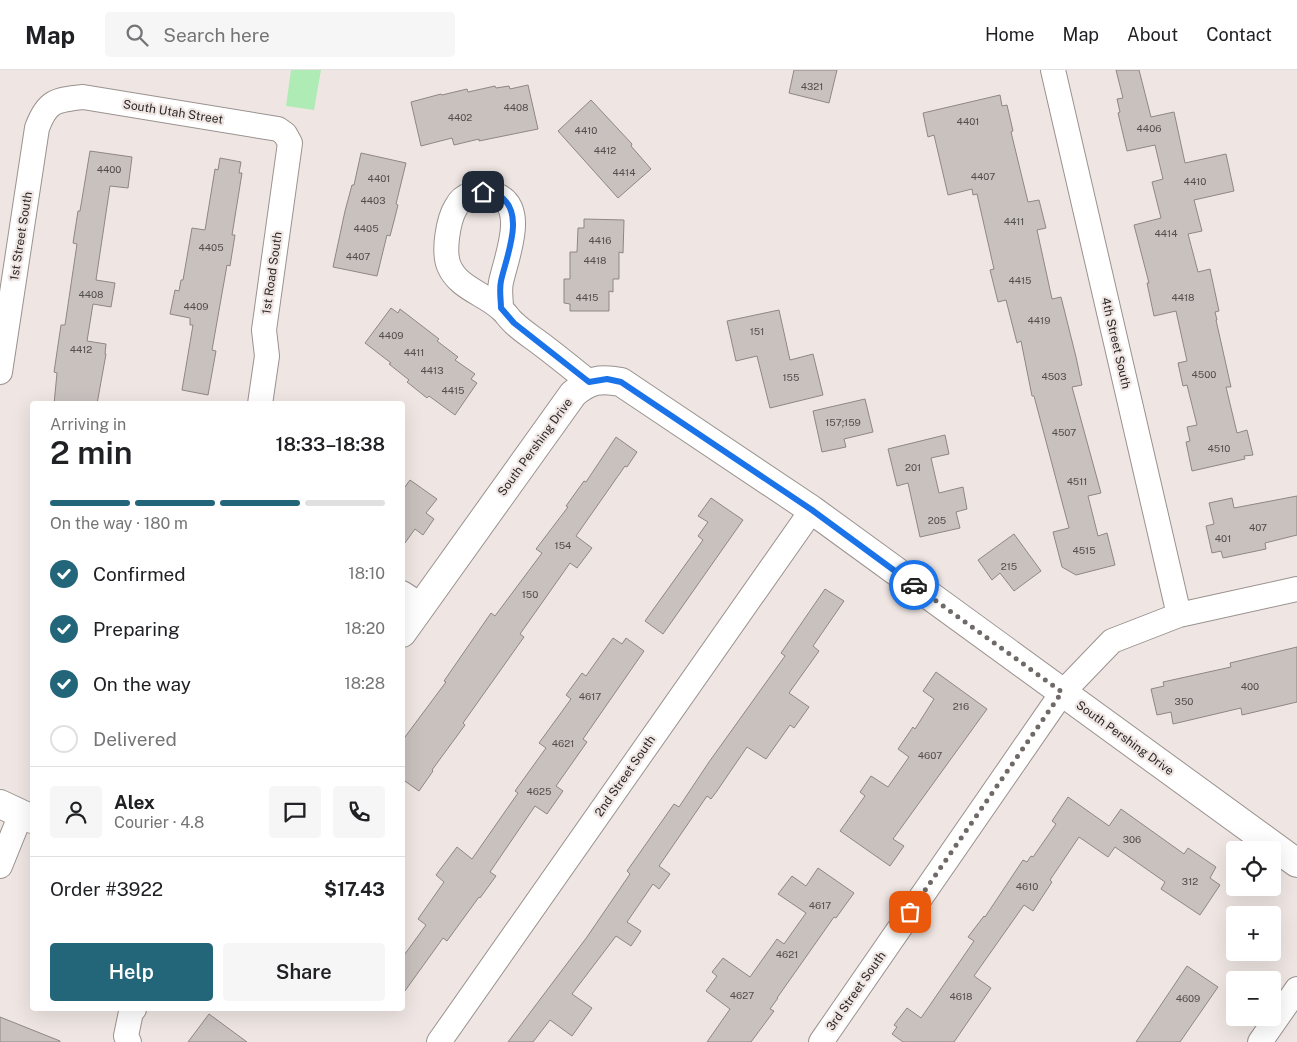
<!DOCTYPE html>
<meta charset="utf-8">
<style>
:root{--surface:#fff;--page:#f6f6f6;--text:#202124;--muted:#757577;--line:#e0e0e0;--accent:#246679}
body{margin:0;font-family:"Public Sans",sans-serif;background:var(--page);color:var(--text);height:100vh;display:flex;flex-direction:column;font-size:19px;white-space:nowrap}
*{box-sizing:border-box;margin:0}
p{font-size:16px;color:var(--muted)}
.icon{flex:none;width:28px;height:28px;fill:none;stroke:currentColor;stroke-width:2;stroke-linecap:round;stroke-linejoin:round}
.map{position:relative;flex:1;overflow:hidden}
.drawer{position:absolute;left:30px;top:331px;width:375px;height:610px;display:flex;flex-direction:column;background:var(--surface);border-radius:5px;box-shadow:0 5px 20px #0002}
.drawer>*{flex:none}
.fabs{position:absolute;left:1226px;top:771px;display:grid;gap:10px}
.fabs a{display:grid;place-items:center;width:55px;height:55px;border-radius:5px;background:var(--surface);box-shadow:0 5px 20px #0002;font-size:25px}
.pin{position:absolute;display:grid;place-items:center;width:42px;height:42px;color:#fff;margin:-21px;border-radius:10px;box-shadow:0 2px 8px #0006}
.courier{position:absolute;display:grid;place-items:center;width:50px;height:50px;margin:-25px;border:4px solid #1a73e8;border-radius:50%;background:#fff;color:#222;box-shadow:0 1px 6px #0007}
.overview em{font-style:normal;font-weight:600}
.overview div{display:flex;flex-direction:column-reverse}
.overview{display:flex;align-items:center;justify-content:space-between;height:85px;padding:0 20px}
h1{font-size:32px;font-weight:600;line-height:38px}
.bar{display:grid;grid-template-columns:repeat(4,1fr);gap:8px 5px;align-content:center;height:60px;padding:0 20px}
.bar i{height:6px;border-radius:4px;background:var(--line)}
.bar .selected{background:var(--accent)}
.bar p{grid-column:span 4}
.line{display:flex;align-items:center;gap:12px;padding:0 20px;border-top:1px solid var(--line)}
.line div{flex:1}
.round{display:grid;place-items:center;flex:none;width:52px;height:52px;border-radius:5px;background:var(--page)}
ol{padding:0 20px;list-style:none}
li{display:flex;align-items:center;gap:15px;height:55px}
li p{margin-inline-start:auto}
li .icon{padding:5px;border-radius:50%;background:var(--accent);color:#fff;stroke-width:4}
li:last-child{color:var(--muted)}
li i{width:28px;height:28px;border:2px solid var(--line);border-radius:50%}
.action{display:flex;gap:10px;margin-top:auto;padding:10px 20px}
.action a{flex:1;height:58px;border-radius:5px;background:var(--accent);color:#fff;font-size:20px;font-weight:600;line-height:58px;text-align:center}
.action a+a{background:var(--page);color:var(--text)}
header{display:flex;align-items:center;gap:30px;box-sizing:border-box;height:70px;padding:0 25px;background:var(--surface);border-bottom:1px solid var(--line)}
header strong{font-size:24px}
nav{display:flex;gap:28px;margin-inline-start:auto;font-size:18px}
.search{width:350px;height:45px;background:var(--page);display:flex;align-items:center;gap:12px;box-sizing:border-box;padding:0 18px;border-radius:5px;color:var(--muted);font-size:19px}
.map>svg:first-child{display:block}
</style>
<header>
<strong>Map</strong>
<div class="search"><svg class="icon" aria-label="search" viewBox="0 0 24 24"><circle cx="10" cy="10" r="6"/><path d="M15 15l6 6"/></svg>Search here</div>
<nav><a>Home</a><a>Map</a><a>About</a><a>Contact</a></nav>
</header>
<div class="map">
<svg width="1297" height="972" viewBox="0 0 1297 972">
<rect width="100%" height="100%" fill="#efe6e3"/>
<!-- green -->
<path fill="#aeebb5" d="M 291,0 L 321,0 L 314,40 L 286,36 Z"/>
<!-- building -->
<path fill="#c9c1be" stroke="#8f8784" d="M 794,0 L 837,0 L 829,33 L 789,23 Z
M 1116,0 L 1139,0 L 1151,47 L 1174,42 L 1185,93 L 1226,84 L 1234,121 L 1194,130 L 1202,161 L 1188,164 L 1198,202 L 1210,199 L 1219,241 L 1215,242 L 1217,250 L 1216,250 L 1231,317 L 1226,317 L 1237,363 L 1247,360 L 1253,385 L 1244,386 L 1245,389 L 1192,401 L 1186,372 L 1190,371 L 1187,357 L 1197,355 L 1187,315 L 1183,316 L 1178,293 L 1187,291 L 1176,241 L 1154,246 L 1147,213 L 1149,213 L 1134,155 L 1161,148 L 1152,112 L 1163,109 L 1155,75 L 1127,81 L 1118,43 L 1120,42 L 1117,29 L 1123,28 Z
M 528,15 L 538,59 L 479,71 L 479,69 L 454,75 L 452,68 L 421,76 L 411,32 L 441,24 L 442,25 L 467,19 L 468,22 L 495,16 L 496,18 L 509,16 L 510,19 Z
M 1000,25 L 1002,36 L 1007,35 L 1013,61 L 1011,62 L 1028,132 L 1039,130 L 1046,158 L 1037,160 L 1052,229 L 1061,227 L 1076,287 L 1082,315 L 1072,317 L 1101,423 L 1088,426 L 1098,466 L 1107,463 L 1115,495 L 1076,505 L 1062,497 L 1053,462 L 1069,458 L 1034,326 L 1032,326 L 1021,271 L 1017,273 L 1006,230 L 998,232 L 990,200 L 994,199 L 977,124 L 973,125 L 972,119 L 948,125 L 934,65 L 928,67 L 923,43 Z
M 591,30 L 632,74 L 631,76 L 651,99 L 618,128 L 558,61 Z
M 90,81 L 132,87 L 128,118 L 110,116 L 96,210 L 115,213 L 111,237 L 93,234 L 87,271 L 106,274 L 105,284 L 106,284 L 97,334 L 54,334 L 57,303 L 54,302 L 61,255 L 65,255 L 77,174 L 73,173 L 78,141 L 80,141 Z
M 361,83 L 406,93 L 396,134 L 398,135 L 394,151 L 390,166 L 387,165 L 377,206 L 333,197 L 345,141 L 352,115 L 354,115 Z
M 220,88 L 241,92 L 239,103 L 242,103 L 232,165 L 235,165 L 230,196 L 227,195 L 212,280 L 216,281 L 208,325 L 182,320 L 193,255 L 190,255 L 190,248 L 170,244 L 175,220 L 179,221 L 181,210 L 183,210 L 192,158 L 205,160 L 215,99 L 218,100 Z
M 584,149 L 624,150 L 623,183 L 619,182 L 619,209 L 613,209 L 613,222 L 609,221 L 609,241 L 570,241 L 570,234 L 564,233 L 564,209 L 570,209 L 570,182 L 577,182 L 578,158 L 584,158 Z
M 391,238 L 398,243 L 400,239 L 439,269 L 437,271 L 458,287 L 455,290 L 475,304 L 471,309 L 477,313 L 455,345 L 429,326 L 427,328 L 407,312 L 409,310 L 389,294 L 391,293 L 365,273 Z
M 779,240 L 790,290 L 813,284 L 823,325 L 770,338 L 757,286 L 736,291 L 727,251 Z
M 865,329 L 873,362 L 844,369 L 846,377 L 822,382 L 813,341 Z
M 945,365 L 949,384 L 931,388 L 939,423 L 963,417 L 967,439 L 956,442 L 960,458 L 920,467 L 908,413 L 897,416 L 888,379 Z
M 616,367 L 637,382 L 627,397 L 625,396 L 576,466 L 592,478 L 577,498 L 570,493 L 520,564 L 524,567 L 463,653 L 465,655 L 432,700 L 433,701 L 419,721 L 402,709 L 402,671 L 446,612 L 444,611 L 491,543 L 495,546 L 542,483 L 536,479 L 568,437 L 566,436 L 584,411 L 586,412 Z
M 410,410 L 437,429 L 426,443 L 434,449 L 423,465 L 415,459 L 402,477 L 402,421 Z
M 1297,426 L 1297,465 L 1265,473 L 1266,479 L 1223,488 L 1221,481 L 1212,483 L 1206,456 L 1214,454 L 1209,433 L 1232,428 L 1234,438 Z
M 711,428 L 743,450 L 663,564 L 645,551 L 703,470 L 698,466 L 708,452 L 698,446 Z
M 1014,464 L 1041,501 L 1014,521 L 1000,503 L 992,510 L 978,490 Z
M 825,519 L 844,531 L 813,576 L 819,581 L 789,623 L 809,637 L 794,658 L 790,655 L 766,689 L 747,677 L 717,721 L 711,729 L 707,726 L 659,796 L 670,804 L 659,819 L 653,814 L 627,852 L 641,861 L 631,876 L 616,866 L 572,924 L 592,938 L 572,966 L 550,950 L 533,972 L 508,972 L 587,867 L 630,804 L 627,801 L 674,734 L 679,737 L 709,692 L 785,586 L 781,583 Z
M 613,568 L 622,574 L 626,568 L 644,581 L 583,669 L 587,672 L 556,716 L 563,721 L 547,744 L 535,736 L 490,802 L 496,806 L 480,828 L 479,827 L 447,871 L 443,868 L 402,925 L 402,888 L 426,855 L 418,849 L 444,812 L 436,805 L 457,777 L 472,789 L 518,723 L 515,721 L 546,678 L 539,673 L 571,629 L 566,625 L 582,603 L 586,606 Z
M 1297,577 L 1297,632 L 1242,645 L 1241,638 L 1173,654 L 1171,642 L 1157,645 L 1151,619 L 1164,616 L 1163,612 L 1231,597 L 1230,593 Z
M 936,602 L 987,639 L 893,769 L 904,776 L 890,796 L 840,761 L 865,726 L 860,722 L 871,706 L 888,717 L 909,687 L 898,679 L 913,657 L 915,659 L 934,629 L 923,621 Z
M 1068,727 L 1109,756 L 1121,739 L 1184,784 L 1188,778 L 1216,797 L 1210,808 L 1220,815 L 1200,845 L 1161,819 L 1165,812 L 1115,777 L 1108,787 L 1079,767 L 1050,810 L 1052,812 L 1033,841 L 1024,835 L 974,906 L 991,918 L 954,972 L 903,972 L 892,964 L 897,957 L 894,955 L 907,938 L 921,948 L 974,871 L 968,867 L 984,846 L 985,847 L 1023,790 L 1027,792 L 1031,786 L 1033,787 L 1056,754 L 1052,751 Z
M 818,798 L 854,823 L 836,848 L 834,847 L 777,928 L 778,928 L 770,939 L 774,941 L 751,972 L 707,972 L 730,939 L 706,921 L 717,906 L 712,902 L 723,888 L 750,907 L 777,869 L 784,874 L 806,843 L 778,824 L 792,806 L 806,816 Z
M 1187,896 L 1218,917 L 1180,972 L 1136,972 Z
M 209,944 L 247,972 L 188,972 Z
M 0,947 L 60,971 L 60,972 L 0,972 Z"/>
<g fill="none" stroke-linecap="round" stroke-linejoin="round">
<defs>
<path id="street" d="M 1053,0 L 1179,545
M 501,238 C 501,230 499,220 501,212 C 506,188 530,132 492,124 C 478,121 463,123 456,137 C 448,150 443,182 449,196 C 458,218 485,224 501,239 C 506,243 509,249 514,253 C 522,261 532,267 541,274 C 557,286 573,299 589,312
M 0,302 L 37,58 C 47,31 55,30 83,27 L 278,59 L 285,64 L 290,73 L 264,260 L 267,286 L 260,334
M 402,523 L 422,536
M 0,796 L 21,744
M 129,972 L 126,966 L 131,942 L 134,939
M 439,972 L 812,440
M 821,972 L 1062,623 L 1112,571 L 1179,545 L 1297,519
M 1260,972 L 1297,919"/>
<path id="secondary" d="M 402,563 L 573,324 C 589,310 600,308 621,312 L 812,440 L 1297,793
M 0,734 L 32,749"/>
</defs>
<!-- street casing -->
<use href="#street" stroke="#9a928f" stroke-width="26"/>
<!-- secondary casing -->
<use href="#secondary" stroke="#9a928f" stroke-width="30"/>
<!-- street -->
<use href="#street" stroke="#fff" stroke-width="24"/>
<!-- secondary -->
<use href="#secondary" stroke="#fff" stroke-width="28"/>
</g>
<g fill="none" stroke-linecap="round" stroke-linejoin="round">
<!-- done -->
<path stroke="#6f6a68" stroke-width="5" stroke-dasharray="0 9" d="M 910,842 L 1062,622 L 914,515"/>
<!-- route -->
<path stroke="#1a73e8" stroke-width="6" d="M 483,122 C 487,123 494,123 498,125 C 527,141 506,187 501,211 C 499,220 501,230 501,238 L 514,253 L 589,312 L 607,309 L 621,312 L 812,440 L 914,515"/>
</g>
<g text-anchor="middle" stroke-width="4.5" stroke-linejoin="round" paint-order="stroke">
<!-- number labels -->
<g font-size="10" fill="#524e4c">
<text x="812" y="20">4321</text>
<text x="516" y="41">4408</text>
<text x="460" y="51">4402</text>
<text x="968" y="55">4401</text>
<text x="1149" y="62">4406</text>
<text x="586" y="64">4410</text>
<text x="605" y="84">4412</text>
<text x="109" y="103">4400</text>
<text x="624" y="106">4414</text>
<text x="983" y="110">4407</text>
<text x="379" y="112">4401</text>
<text x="1195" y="115">4410</text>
<text x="373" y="134">4403</text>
<text x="1014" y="155">4411</text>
<text x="366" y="162">4405</text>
<text x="1166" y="167">4414</text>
<text x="600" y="174">4416</text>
<text x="211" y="181">4405</text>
<text x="358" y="190">4407</text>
<text x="595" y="194">4418</text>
<text x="1020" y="214">4415</text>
<text x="91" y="228">4408</text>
<text x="587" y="231">4415</text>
<text x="1183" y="231">4418</text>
<text x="196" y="240">4409</text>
<text x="1039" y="254">4419</text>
<text x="757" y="265">151</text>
<text x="391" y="269">4409</text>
<text x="81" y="283">4412</text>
<text x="414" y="286">4411</text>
<text x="432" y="304">4413</text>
<text x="1204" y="308">4500</text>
<text x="1054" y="310">4503</text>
<text x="791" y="311">155</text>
<text x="453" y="324">4415</text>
<text x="843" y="356">157;159</text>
<text x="1064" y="366">4507</text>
<text x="1219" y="382">4510</text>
<text x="913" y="401">201</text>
<text x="1077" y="415">4511</text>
<text x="937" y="454">205</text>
<text x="1258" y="461">407</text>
<text x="1223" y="472">401</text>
<text x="563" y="479">154</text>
<text x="1084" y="484">4515</text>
<text x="1009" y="500">215</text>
<text x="530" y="528">150</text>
<text x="1250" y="620">400</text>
<text x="590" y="630">4617</text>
<text x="1184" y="635">350</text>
<text x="961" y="640">216</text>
<text x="563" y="677">4621</text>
<text x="930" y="689">4607</text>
<text x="539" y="725">4625</text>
<text x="1132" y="773">306</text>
<text x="1190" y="815">312</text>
<text x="1027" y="820">4610</text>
<text x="820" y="839">4617</text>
<text x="787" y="888">4621</text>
<text x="742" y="929">4627</text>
<text x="961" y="930">4618</text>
<text x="1188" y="932">4609</text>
</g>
<!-- street labels -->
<g font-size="12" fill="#2a2726" stroke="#efe6e3">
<text transform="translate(173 42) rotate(9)" y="4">South Utah Street</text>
<text transform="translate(21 166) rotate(-81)" y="4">1st Street South</text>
<text transform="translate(272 203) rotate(-82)" y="4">1st Road South</text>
<text transform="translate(1116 273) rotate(77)" y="4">4th Street South</text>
<text transform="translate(535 377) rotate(-54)" y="4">South Pershing Drive</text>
<text transform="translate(1125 668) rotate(36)" y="4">South Pershing Drive</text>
<text transform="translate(625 706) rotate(-55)" y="4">2nd Street South</text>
<text transform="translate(856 921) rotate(-55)" y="4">3rd Street South</text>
</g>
</g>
</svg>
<div class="fabs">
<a><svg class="icon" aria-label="locate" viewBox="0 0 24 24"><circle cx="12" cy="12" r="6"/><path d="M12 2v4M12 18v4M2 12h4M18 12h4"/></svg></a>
<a>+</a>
<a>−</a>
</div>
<div class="pin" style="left:910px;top:842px;background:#ea580c"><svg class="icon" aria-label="bag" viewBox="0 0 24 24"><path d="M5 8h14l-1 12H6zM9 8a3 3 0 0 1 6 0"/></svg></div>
<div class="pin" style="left:483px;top:122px;background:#1f2937"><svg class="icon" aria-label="home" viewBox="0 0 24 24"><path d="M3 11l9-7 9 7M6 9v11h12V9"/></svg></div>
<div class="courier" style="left:914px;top:515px"><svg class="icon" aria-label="car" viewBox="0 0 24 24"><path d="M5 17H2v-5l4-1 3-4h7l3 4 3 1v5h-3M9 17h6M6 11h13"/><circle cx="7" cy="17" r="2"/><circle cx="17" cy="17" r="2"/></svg></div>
<section class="drawer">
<div class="overview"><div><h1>2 min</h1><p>Arriving in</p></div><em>18:33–18:38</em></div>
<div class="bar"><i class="selected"></i><i class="selected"></i><i class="selected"></i><i></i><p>On the way · 180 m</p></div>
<ol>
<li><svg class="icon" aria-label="check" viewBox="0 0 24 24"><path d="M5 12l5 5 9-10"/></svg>Confirmed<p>18:10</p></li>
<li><svg class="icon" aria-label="check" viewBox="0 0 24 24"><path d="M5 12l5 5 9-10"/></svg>Preparing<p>18:20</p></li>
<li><svg class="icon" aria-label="check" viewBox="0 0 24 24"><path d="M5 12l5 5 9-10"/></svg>On the way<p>18:28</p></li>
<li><i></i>Delivered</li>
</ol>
<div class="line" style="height:90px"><a class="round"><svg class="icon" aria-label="person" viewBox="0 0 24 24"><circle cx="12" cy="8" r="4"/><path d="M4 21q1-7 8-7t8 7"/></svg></a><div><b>Alex</b><p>Courier · 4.8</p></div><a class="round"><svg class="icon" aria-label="chat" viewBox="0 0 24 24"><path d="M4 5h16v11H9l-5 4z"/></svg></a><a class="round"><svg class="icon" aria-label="phone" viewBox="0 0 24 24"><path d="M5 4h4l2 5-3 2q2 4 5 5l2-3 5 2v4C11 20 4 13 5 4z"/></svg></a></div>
<div class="line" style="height:65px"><div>Order #3922</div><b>$17.43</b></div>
<div class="action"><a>Help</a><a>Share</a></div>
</section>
</div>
